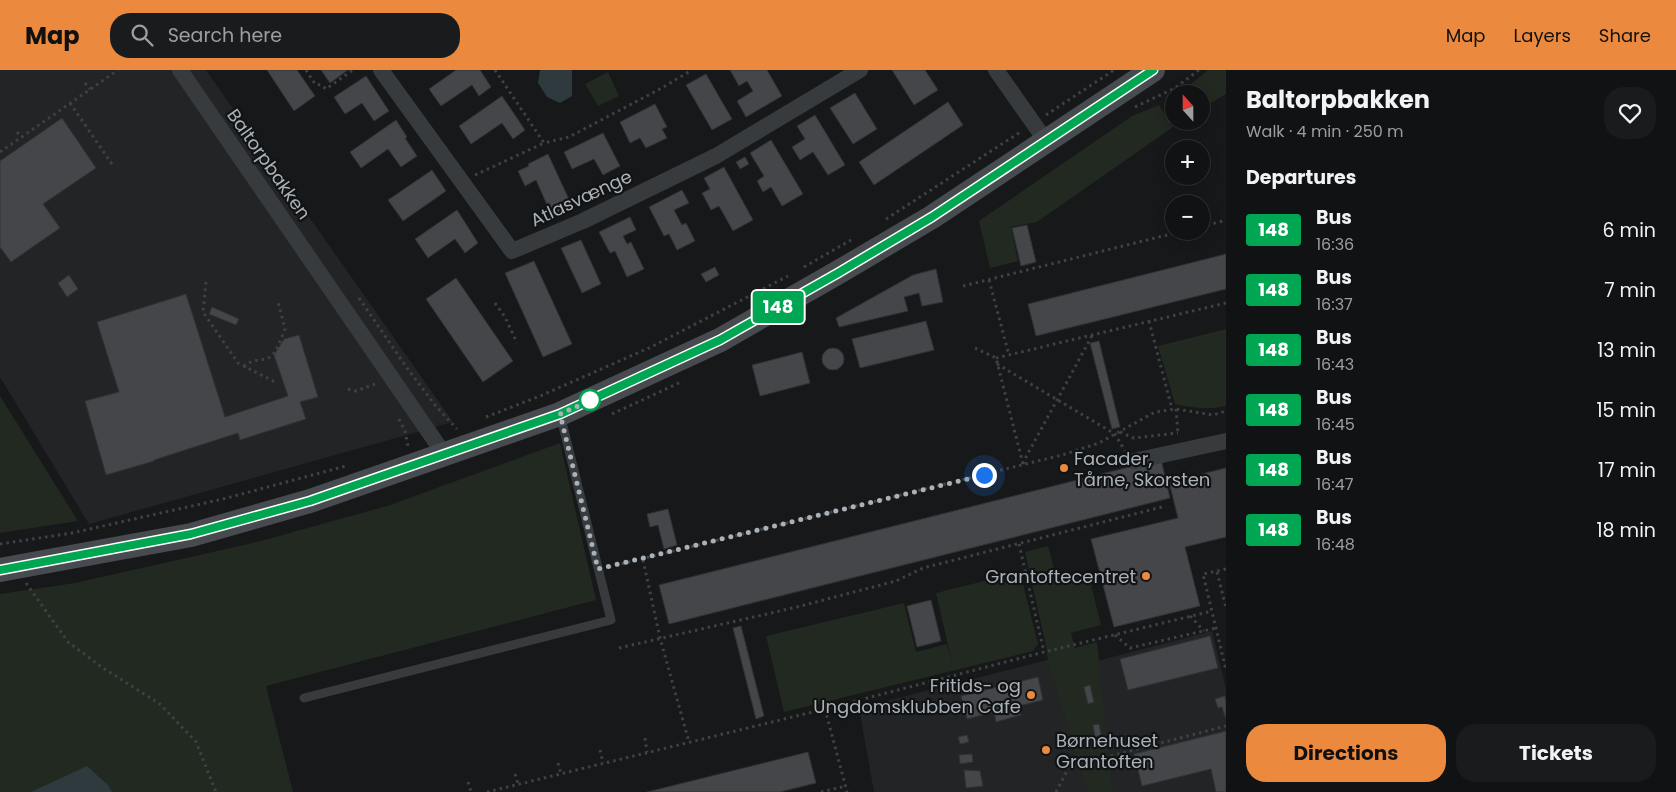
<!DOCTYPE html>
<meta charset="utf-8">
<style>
body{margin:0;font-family:Poppins,sans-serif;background:#1a1b1c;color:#f1f3f6;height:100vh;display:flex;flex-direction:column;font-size:19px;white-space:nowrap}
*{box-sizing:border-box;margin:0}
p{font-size:16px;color:#9c9ea0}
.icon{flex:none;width:28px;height:28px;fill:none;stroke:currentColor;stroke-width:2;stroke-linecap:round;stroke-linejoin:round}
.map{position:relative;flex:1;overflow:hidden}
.sheet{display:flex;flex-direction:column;background:#111213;width:450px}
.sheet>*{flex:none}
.badge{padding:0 10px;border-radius:4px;font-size:18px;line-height:32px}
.needle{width:32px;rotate:339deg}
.fabs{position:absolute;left:1165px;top:15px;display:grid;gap:10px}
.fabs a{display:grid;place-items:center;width:45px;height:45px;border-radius:50%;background:#111213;box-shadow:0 2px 12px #0003,0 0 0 1px #303233;font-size:25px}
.you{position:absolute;width:25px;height:25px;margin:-12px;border:4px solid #fff;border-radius:50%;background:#1a73e8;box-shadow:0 0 0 8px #1a73e833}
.map>.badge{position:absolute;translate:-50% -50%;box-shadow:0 0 0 2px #fff}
h2{padding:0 20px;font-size:19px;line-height:45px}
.round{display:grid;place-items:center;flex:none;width:52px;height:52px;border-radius:20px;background:#1a1b1c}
.headline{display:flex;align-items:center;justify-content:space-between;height:85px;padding:0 20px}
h1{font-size:24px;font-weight:700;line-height:38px}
.cta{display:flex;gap:10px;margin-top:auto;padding:10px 20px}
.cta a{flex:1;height:58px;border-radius:20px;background:#eb893e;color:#111;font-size:20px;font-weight:700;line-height:58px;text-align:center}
.cta a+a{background:#1a1b1c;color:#f1f3f6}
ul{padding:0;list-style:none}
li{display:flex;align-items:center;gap:15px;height:60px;padding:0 20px}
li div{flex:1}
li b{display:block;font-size:19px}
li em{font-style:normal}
li .badge{min-width:55px;font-weight:700;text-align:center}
header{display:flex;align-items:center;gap:30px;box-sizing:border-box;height:70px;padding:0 25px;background:#eb893e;color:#111}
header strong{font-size:24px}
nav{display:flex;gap:28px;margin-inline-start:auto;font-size:18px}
.search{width:350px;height:45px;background:#1a1b1c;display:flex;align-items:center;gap:12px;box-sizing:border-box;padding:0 18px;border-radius:20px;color:#9c9ea0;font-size:19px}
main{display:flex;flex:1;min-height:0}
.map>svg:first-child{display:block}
</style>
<header>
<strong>Map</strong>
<div class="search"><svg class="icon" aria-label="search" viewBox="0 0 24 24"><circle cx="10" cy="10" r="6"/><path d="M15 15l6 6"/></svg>Search here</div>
<nav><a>Map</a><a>Layers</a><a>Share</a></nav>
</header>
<main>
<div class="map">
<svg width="1226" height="722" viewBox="0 0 1226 722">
<rect width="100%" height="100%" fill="#171819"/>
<path fill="#232426" d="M0,0H206L453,352L89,454L0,307Z
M1212,561L1226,619V722H874L859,638L1075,583L1078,596Z"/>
<path fill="#222921" d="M1208,0H1226V24L1201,39V24L1180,23Z
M608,2L619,26L598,36L585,14Z
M1159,35L1173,57L1037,152L1011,157L1018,191L990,198L979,151L1132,46Z
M1226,259V336C1208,340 1193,338 1175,334L1158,276Z
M0,326L78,451L0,463Z
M560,373L596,530L266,616L293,722H0V524L75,513L261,471L390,435Z
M1048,476L1057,510L1088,503L1101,555L1071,563L1075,578L1097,572L1112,722H1088L1048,591L1046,576L1025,482Z
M1020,502L1038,574L1033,581L784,642L766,566L904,533L916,582L947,574L953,597L936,523Z"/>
<path fill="#2e3a3d" d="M540,0H572V26L560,33L547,27L538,13Z
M87,696L109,716L112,722H31Z"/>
<path fill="#444649" stroke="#313235" d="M267,0H297L315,26L294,41Z
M321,0H348L330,13Z
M456,0H480L491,17L479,26L472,15L441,36L429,19Z
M730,0H767L782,26L746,47L737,31L753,21L747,11L739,16Z
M892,0H925L938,20L914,35Z
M706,4L732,49L712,60L686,15Z
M366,6L389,41L374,51L362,33L345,44L334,27Z
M855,23L877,59L853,74L830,38Z
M502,26L525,60L513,69L502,53L471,74L459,56Z
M948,32L963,55L874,115L859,92Z
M655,34L667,57L662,59L667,68L646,78L640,68L630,73L620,52Z
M815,45L845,95L828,105L813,82L800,90L792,77L805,69L797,56Z
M62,48L96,98L43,134L60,158L11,192L0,177V91Z
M396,50L407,67L405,68L417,86L401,97L388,79L361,98L350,82Z
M603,63L620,96L603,105L594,89L572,99L564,82Z
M771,70L803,124L782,136L771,117L763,122L757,111L764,106L750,83Z
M548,84L572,136L552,146L536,110L525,116L518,101L529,96L528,94Z
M745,87L749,94L740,99L736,92Z
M724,97L753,150L733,161L719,136L711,140L702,123L710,119L704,108Z
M432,100L446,121L403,151L388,130Z
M682,120L689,133L674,140L682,155L686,153L695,171L677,180L669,164L664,166L649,137Z
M457,140L478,173L465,183L455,169L428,188L415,169Z
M630,147L636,160L623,166L627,174L631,172L644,199L627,207L615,181L610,183L599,162Z
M1027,155L1036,192L1021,196L1012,158Z
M581,170L601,214L582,223L561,178Z
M1226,184V219L1036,266L1028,234Z
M534,191L572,274L543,287L505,203Z
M715,197L719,205L706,212L701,204Z
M936,199L943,232L922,236L919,223L904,227L908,241L839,257L836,248L913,205Z
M69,205L78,219L67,227L58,213Z
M456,208L513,291L483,312L426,229Z
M186,224L225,347L288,326L274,285L284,269L299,265L318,327L300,332L306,349L240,370L238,363L154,390V391L106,405L85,331L119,322L97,252Z
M212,237L239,249L236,255L209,244Z
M926,251L934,280L860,298L852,269Z
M1099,271L1120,357L1112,359L1090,273Z
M822 289a11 11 0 1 1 22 0a11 11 0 1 1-22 0Z
M802,282L810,313L760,326L752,295Z
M1161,389L1170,428L669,554L659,515Z
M1226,398V467L1185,477L1200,536L1114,557L1091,469L1178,448L1169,412Z
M668,439L677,475L664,479L658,455L650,457L647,444Z
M931,530L941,571L917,577L907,536Z
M741,556L764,646L756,649L733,558Z
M1210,566L1218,598L1128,620L1120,589Z
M1038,607L1043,630L1019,636L1021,645L996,652L994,642L967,649L961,626Z
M1090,615L1094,632L1088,634L1084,617Z
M1225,626L1226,632V647H1225L1222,637L1218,638L1215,629Z
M1099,654L1101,665L1095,667L1093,655Z
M1226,661V722H1216L1211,699L1142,716L1134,684Z
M967,665L969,672L960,674L958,667Z
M808,682L816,713L780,722H647Z
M972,684L973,692L960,694L959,685Z
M964,700L980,701L983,716L966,718Z"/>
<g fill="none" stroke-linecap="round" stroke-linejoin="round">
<path stroke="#3e4245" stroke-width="3" stroke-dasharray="2.5 4" stroke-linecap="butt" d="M306,0L315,14L321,15L326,19L353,0
M495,0L544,73L569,67L660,19L692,0
M85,13L90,19
M70,33L114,97
M1135,37L1175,18L1199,0
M1046,45L1114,0
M17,62L21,67
M0,82L118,0
M475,105L544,73
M886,149L1022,61
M1201,157L1226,150
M804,197L851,170
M989,210L1009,285
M206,212L203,242L238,293L277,313
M963,216L1183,161
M359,228L407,298L435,335L457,359
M495,233L505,247L517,273
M1149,251L1172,339
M975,278L996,288L1023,394
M996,288L1226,233
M997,294L1115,364L1125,381
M244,297C252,288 261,292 270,287C277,283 282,266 285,259L278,232
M348,319L356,321L375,314
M1176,339L1178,363
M612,344L683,311
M486,347L540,326L651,277L788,206
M399,349L405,361L408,376
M1120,362L1134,368L1178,363
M1023,394L1026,387L1093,264
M0,474L72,463L223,429L346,396
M1019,474L1044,582
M643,490L660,568L689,672
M609,497L1062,385L1099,373L1155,342L1176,339L1213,345L1226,341
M1226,499L1203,504L1226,600
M1217,502L1226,538
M26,513L68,572L103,598L160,634L196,672L216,722
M1190,546L1204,561
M1115,565L1130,578L1216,558
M619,578L797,537L896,511L923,498L1166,436
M825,639L847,722
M645,668L647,682
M600,680L603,693
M558,693L561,704
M515,704L518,714
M468,712L471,722
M487,722L825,639L1044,582L1212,541
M821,722L846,716
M1056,722L1069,697L1226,656"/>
<path stroke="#383b3e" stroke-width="9" d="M304,628L611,550L560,344"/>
<path stroke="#383b3e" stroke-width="16" d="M180,0L444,384
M381,0L512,181L583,151L716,86L860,0
M996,0L1046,71
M1134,391L1226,371"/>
<path stroke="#474a4e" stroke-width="24" d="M0,500L191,465L310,431L560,344L720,270L837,203L932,147L1153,0"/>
</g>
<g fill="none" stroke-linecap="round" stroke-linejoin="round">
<defs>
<path id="line" d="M0,500L191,464L310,431L560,344L720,270L838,203L932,147L1153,0"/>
</defs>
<use href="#line" stroke="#fff" stroke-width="11"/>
<use href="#line" stroke="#00a651" stroke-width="8"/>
<path stroke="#aab2b9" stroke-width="5" stroke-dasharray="0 9" d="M590,330L596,328L560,344L598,499L984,405"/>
</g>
<circle fill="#fff" stroke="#00a651" stroke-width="2.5" cx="590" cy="330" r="10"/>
<g fill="#eb893e" stroke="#121314" stroke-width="2">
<circle cx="1064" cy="398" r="5"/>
<circle cx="1146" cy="506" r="5"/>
<circle cx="1031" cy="625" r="5"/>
<circle cx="1046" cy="680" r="5"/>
</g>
<g text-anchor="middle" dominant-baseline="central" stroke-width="4.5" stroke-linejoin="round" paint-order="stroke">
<g font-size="18" fill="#aab2b9" stroke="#121314">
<text transform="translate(269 94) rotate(55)">Baltorpbakken</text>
<text transform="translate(581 128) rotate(-25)">Atlasvænge</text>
</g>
<g font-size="18" fill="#aab2b9" stroke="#121314" text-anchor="start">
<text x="1074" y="388">Facader,<tspan x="1074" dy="21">Tårne, Skorsten</tspan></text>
<text x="1136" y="506" text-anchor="end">Grantoftecentret</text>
<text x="1021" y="615" text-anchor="end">Fritids- og<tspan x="1021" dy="21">Ungdomsklubben Cafe</tspan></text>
<text x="1056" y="670">Børnehuset<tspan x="1056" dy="21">Grantoften</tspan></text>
</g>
</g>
</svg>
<div class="fabs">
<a><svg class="needle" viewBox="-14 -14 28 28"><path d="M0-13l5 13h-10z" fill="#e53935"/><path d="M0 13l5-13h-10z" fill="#9c9ea0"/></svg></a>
<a>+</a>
<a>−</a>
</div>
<div class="you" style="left:984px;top:405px"></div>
<b class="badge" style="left:778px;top:237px;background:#00a651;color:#fff">148</b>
</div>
<section class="sheet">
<div class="headline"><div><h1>Baltorpbakken</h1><p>Walk · 4 min · 250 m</p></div><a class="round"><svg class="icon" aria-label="heart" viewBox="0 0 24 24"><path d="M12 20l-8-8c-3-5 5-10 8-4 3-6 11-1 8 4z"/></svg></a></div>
<h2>Departures</h2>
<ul>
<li><span class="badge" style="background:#00a651;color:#fff">148</span><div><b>Bus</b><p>16:36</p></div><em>6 min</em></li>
<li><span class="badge" style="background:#00a651;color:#fff">148</span><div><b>Bus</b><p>16:37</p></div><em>7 min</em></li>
<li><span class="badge" style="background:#00a651;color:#fff">148</span><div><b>Bus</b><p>16:43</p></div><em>13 min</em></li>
<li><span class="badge" style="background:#00a651;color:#fff">148</span><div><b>Bus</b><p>16:45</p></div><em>15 min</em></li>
<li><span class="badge" style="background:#00a651;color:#fff">148</span><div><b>Bus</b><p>16:47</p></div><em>17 min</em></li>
<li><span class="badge" style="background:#00a651;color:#fff">148</span><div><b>Bus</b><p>16:48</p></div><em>18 min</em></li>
</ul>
<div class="cta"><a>Directions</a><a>Tickets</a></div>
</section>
</main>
